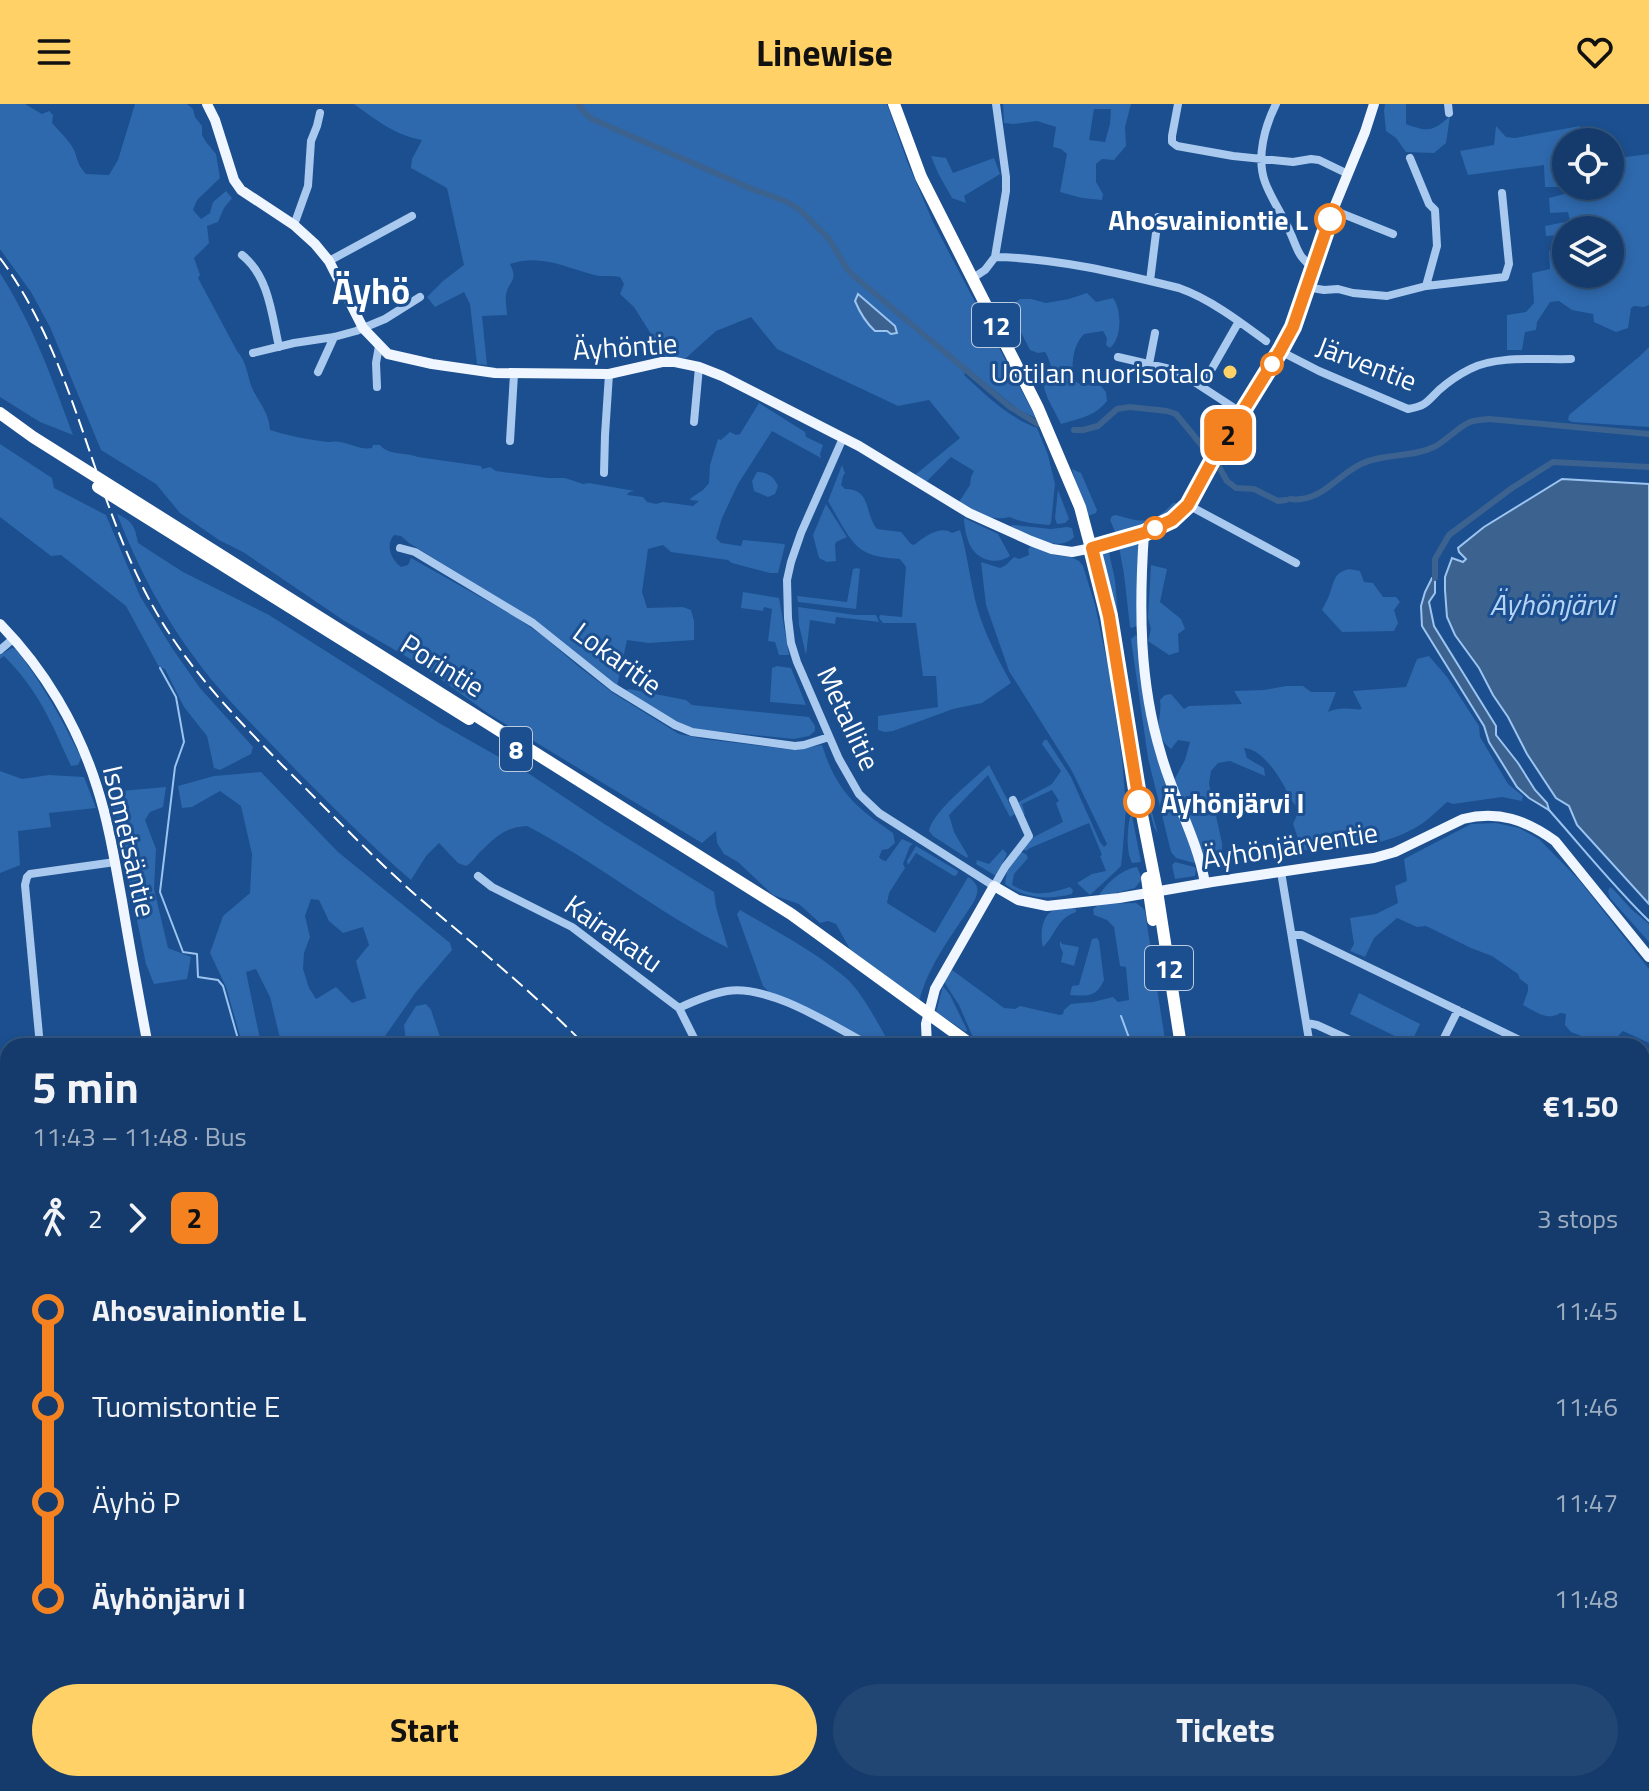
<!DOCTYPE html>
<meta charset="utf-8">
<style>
body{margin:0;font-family:"Titillium Web",sans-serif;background:#214673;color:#f1f3f6;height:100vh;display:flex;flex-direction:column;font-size:30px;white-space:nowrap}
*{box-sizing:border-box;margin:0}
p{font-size:26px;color:#9dadc1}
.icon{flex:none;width:44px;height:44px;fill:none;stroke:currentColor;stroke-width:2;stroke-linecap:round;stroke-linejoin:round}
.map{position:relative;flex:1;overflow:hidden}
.details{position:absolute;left:0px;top:934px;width:1650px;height:754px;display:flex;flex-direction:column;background:#143b6b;border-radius:24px 24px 0 0;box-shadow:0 4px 12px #0003,0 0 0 2px #33557e}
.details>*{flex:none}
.badge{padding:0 16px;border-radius:12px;font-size:28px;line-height:52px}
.controls{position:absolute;left:1552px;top:24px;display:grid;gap:16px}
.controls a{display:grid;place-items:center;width:72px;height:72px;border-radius:50%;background:#143b6b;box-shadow:0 4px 12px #0003,0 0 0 2px #33557e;font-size:40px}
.map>.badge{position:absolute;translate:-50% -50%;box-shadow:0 0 0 4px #fff}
.legs{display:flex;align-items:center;gap:12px;height:88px;padding:0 32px;font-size:26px}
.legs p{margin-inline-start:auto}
.overview{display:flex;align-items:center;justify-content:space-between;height:136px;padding:0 32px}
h1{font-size:44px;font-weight:700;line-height:60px}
.cta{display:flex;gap:16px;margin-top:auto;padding:16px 32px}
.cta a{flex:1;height:92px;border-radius:48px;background:#ffd166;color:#111;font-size:32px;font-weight:700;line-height:92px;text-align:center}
.cta a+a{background:#214673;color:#f1f3f6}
ul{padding:0 32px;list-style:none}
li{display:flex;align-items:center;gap:28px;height:96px;font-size:30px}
li i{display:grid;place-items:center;width:12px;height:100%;margin:0 10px;background:currentColor}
li i::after{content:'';width:20px;height:20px;margin:-10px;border:6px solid;border-radius:50%;background:#143b6b}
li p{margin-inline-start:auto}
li:first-child i{background:linear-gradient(#0000 50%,currentColor 0)}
li:last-child i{background:linear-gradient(currentColor 50%,#0000 0)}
header{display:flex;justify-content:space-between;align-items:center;height:104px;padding:0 32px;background:#ffd166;color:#111;font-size:36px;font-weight:700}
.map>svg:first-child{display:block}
</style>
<header><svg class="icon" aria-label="menu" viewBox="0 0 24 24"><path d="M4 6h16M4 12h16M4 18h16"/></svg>Linewise<svg class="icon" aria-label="heart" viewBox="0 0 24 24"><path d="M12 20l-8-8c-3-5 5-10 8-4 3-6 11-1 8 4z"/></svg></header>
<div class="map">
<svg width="1649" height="1687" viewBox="0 0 1649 1687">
<rect width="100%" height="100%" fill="#1b4f8f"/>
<path fill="#2e69ad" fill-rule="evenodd" d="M0,0H25L42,10L49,7L53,11L52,19C59,27 69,36 74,46C79,58 76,58 86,70L109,71L118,56L135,0H187L193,5L195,13L202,22V31L206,38L216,50L220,74L197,96L193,106L201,115L210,109L213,98L226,87L232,94L224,104L218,118L207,122L209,139L194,154L200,171L198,174L237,247C247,258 247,271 252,284C259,299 269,308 270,326C285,331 311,336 327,338C335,338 333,337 340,338C352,340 360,346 372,344L373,341H380C389,352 406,348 418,353L481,362L482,365L490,363L496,367L548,374H565L583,380L589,379L635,387L629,388L627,391L643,393L647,398L656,400L663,398L693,402L699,397L690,396L691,394L703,386L709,379L710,361L718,335L721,336L730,328L736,331L740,330L759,299L805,328L806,333L823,341L820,350L821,354L772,327L738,380L722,414L716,434L721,439L741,442L743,436L784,440L785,441L778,469H770L732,459L728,456L671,448L663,441L648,445L642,488L647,504L683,503L691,506L694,517V536L649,539L627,536L617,582L523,509L409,439L401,432L394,431C385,442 391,455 401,463L408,461L411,454L514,512L543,532L578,562L613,589L679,630L704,635L794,646L822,641C836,686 855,703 893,729L895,739L888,745L882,746L879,753L882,756L886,757L902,735L913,740L910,742L903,760L905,764L889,789L887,799L935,829L968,773C979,780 980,787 973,799C953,830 928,861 919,898L851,847L836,820L828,817L820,819L799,800L773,791L738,758L724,750L717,739L716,727L702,739L489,610L421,561L343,516L243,448L219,436L180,409L156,380L101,346L50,223L31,188L0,145Z
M354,0H887L907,57L933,118L1036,314L1019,306L967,264L964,271C987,292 1008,313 1037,324L1048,351L1055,380L1051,419L1049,421C1037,420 1022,419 1010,413C989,418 978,408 959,398L970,381L971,373L974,367L951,353L925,379L915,371L960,334L929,296L898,302L777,245L751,213L716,227L686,254H666L634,203L620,190L624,180L620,173C611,171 602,173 594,171C563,163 542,150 510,160C519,178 508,177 506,191C505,196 507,205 507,211L482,212L487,261L477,260L470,200L464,188L435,203L427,193L443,177L464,161L447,84L411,64L412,55L422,36C395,31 376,16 354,0Z
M1003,0H1131L1125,23L1126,42L1114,56L1102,55L1096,60V78L1103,90L1102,96L1082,94L1060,88L1067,50L1061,45L1053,43L1056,23L1037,17L1013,20L1004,19ZM1094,5H1111L1110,20L1105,38L1089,36Z
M1385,0H1406V20C1427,28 1433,28 1450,12L1446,39L1434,49L1406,48L1396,34L1386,27L1384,7Z
M1496,22L1506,33L1515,34L1580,22L1582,38H1566V82H1610V55L1649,50V201L1644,203L1634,202L1631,204L1628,224L1616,228L1594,218L1593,210L1572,206L1559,197L1550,198L1537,218L1536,226L1525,228L1522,246H1507V211L1526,208L1534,199L1532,169L1550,165L1549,147L1561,144L1559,131L1546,132L1545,122L1570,117L1568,108L1550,109L1549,94L1568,89L1566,83H1545L1544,61L1468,71L1460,47L1494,41ZM1610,126V170H1566V126Z
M931,52L946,54L953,69L994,54L1000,70L964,92L966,99L952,94L938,69Z
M0,169C34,223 51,272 73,331L40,318L0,293Z
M1087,189L1096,198L1113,194C1122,206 1122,234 1110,244L1106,241L1107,234L1103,227L1084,230C1072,243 1072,258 1073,276L1080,280L1101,282L1106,288L1107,297C1094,313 1080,314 1061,320L1048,295L1044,284L1045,277L1053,272C1053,266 1048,252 1045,248L1038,249L1030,246L1012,211V201L1020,195H1031L1046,199L1069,195Z
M1649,243V323L1572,318L1568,316L1569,311L1640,252Z
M0,340L52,374L54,384L106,411L140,492L172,544L200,584L253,643L251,650L220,666L214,664L207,632L184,603L165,565L159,563L126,502L61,451L51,452L0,413Z
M842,361L845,369L843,372L841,381L845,385C872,385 864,409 877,425L901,428L911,440L914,441C925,433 939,421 952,429L960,426C966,445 968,462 972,481C978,517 994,548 1011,579L982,599L953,605L893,627L885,628L878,626V612L938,603L936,572H923L916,519H883L879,514L880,511L902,513L906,463L900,455C888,454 872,453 862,446C849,438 836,410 828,397Z
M1072,365L1081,369L1097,406L1096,409L1085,413Z
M757,368C767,368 774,372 778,382L775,390L768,393L754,387L752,377Z
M1058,386L1069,415L1065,419L1057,420L1055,414Z
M1173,399H1176L1179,403C1162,419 1139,428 1116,430L1110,416L1112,412L1116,411C1144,419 1152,421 1173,399Z
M826,400L847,433L836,438L835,441L836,457L827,458L819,454L813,431Z
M117,410C133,417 135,423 138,439L183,468L269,511L439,619L531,671L606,721L714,788L716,803L728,844C658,809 597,758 527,722C505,723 496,733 480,748C474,754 473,758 466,762L458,759L439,739L426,752L411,776C370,741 333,703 295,665C263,631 228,598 200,561C164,514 138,464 117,410Z
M964,414L998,430L1010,452C999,460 982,458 973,446C967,439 964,422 964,414Z
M1013,421L1051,425L1067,423L1072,424L1074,433C1058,450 1028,431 1010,422Z
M1129,439H1135L1140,443L1138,521L1132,524L1130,523L1124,470L1119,443Z
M1032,442L1055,451L1071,453L1079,457L1083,462L1095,501L1109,567L1122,654L1126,705L1122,754L1121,762L1116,767L1090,791L1077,779L1092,770L1106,767L1100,752L1102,751L1089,719L1030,744L1026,747L1023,745L1032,734L1063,718L1056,699L1059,697L1052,686L1022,700L1025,710L1023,711L1017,699L1052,680L1061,667L1042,640L1044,636H1047L1071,673L1100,738L1104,743L1107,740L1072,667L1009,567L986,501L981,458L1000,464L1006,461L1014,453L1019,455L1029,451L1028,445Z
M1108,444L1115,476L1120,535L1140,665L1158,730L1154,723L1146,692L1136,669L1101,458L1103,449Z
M1151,461L1167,465L1160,498L1181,515L1185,525L1178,530L1179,548L1169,551L1148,537L1151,525L1148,514Z
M857,464L860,465L856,505L798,498L797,492L847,498L853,465Z
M1349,465L1360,467L1364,478L1373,479L1383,493H1396L1400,498L1394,506L1398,519L1394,527L1342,528L1322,506C1325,500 1329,493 1331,486C1335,474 1335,469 1349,465Z
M743,488L779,494L789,551H779L775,538L768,537L772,505L764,503L763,507L741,504Z
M798,503L855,511H876L879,518L836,513L835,520L810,516L806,551L799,521Z
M1136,531L1138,533L1146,599L1197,757L1194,759L1176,754L1171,748L1148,654L1131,535Z
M12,544L16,545C42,579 62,615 81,654L78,661L71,662C51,618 39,587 4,552L0,555V551Z
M1429,552L1447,573L1479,622L1480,633L1508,680L1523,692L1522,697L1502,693L1453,700L1447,698C1439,705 1431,713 1423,719C1390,742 1341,746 1302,746L1293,720L1297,711V703C1288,694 1289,690 1283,680C1275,666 1260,645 1244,644L1247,654L1264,664L1265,672L1230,657L1218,659L1211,667L1209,680L1222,739V760L1203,752L1173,678L1185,656L1190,638L1178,636L1171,645C1149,626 1163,618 1160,596L1165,591L1171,590L1184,605L1189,602L1242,600L1234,587L1264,586L1286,582H1303L1311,588H1336L1328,608C1341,602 1349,606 1362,605L1353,587L1406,583L1417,555Z
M777,562L791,564L806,601L770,598L772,564Z
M629,585L686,596L692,601L809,613L815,622V627L809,632L794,635L695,625L683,621L625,588L626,586Z
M989,661L1015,710L1010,713L988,671L949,711L954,728L968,752L967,754L933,732L929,727C932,708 973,676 989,661Z
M0,667L22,675L49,671L84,673L96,704L49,709L51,723L18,727L20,761L0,769Z
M261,668L338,748L450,839L452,846L416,888L378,942H336L319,933L313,942H282L270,893L256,865L246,868L260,935L264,942H243L226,883L210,849L223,812L250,789L252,750L241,702L220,687L192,703L182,704L178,682L214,672ZM311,795L319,796L329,817L343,829L363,823L369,841L356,857L366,894L352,899L336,883L316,895L309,884L303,865L304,849L310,833L305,812Z
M166,683L163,703L150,708L145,716L156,745L154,785L168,844L191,853L187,875L154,880L146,860L112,695L121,687Z
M1132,712L1141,758L1132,759C1126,747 1127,727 1130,713Z
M1496,719L1519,724L1539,735L1579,776L1649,865V939L1623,927L1619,931L1613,942H1593L1592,936L1571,928L1565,921L1566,910C1554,908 1565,909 1553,912C1543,914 1532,906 1523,901L1528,887V881L1520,875L1518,870L1492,852L1471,844L1426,822L1417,823L1397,814L1374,834L1365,853L1350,847L1354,840L1350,814L1376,810L1398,799L1395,782L1407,777L1404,755L1471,720Z
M916,742L958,767L957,771L954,772L916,749L908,761L907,757Z
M1003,745L1007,750L996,772L976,760L977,756L989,760Z
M1021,748L1026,750L1028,754L1014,770L1012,781C1033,793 1048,790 1070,783L1073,786L1072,790C1048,796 1025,795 1005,780L1007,767Z
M1175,758L1194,763L1196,765L1195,772L1175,775L1172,761Z
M1137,763L1142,775L1135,784L1104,792L1099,791C1107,779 1122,765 1137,763Z
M1610,783L1613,785L1631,805L1649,820V838L1610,794L1608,787Z
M1136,799L1143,804L1145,808L1166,942H984L972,931L959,901L944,878L952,866L1004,904L1015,905L1020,902L1060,911L1063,910L1064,906L1071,900L1093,898L1113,893L1118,898L1129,896L1126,863L1120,862L1114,823L1107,816L1094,811L1093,805L1099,800Z
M1072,804L1076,805V808C1056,815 1056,831 1043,843C1040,834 1041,813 1052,807C1057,804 1067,805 1072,804Z
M740,806C774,826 816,848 846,874C863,889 879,922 891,942H878L794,898L769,888L763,882L737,810Z
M1097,834L1099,837L1104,876C1096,894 1087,892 1070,891L1072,882L1079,881L1092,835Z
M1060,837L1062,840L1079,843L1074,862L1061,858L1063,849L1060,842Z
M943,882L950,891L967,926L966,928L936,908Z
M1359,889L1420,920L1414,933L1431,942H1411L1409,939L1350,910Z
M426,900L431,906L443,942H412L406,937L404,921L416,902Z
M0,1005L8,1011V1059L0,1049Z
M0,1058L8,1068V1121L0,1108Z
M0,1123L8,1134V1212L6,1209H0Z
M1642,1197L1649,1198V1307L1642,1304Z
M0,1386L1,1403L8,1408V1576L0,1541L1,1528Z
M1649,1494V1687H1606L1598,1680H1642V1499Z
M0,1587L8,1615V1680H31L34,1687H0Z
M305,1680H482L483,1687H309Z
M524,1680H697L699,1687H527Z
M734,1680H1029L1032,1687H730Z
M1339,1680H1440L1441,1687H1340Z"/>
<path fill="#3c6290" stroke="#9cc4f0" stroke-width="2" d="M858,190L895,222L897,229L891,230L887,227H875C865,218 860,209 855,197Z
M1562,375L1649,380V800L1577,721L1569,702L1556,694L1527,650L1508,613L1493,591L1479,564L1455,531L1447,513L1445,486V473L1452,454L1463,458L1466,455L1459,448L1458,444L1484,423Z
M1432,474H1435V489L1429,498L1434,522L1496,622V631L1518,659L1535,686L1547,699L1549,706L1529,694L1517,683L1489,638L1484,622L1422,522L1421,502L1425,488Z"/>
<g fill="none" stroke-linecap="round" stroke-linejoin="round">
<path stroke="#9cc4f0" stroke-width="2" d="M160,564L176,593L184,638L175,663L160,788L183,848L197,850L198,873L218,876L223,882L240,942
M1549,706C1582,743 1613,782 1649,817
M1121,912L1132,942
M0,1556L8,1587
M38,1680L40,1687
M333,1680L338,1687"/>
<path stroke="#3c6290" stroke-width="6" d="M578,0L584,8L592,15L752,85L785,97L799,105L829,135L847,165L854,172L1010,303L1038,320
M1074,326H1083L1098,322L1117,305L1130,303L1167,307L1176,310L1208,349
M1219,363L1227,377L1236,384L1254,385L1278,397L1286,396
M1290,395C1321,399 1336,372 1361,360C1384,349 1411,354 1434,343C1446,337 1458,323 1470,318C1475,316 1483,316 1489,315L1649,330
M1435,474V455L1449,431L1512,384L1553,358L1649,363"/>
<path stroke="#a9c9ee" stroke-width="8" d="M1178,0L1172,32V38L1177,42L1233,52L1293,58L1311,55L1319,56L1348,70
M1276,0C1265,22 1256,53 1265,78C1271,95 1283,111 1290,128C1297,143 1298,154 1313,163
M1448,0L1449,9
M1410,54L1429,100L1435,106L1437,142L1426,182
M1333,106L1393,130
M294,121L308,82L311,37L317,22L320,9
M242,151C269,172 272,212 279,243
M995,153C1057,154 1118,169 1179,184C1210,195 1239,217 1266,237
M329,157L412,112
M973,174L985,166L995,153L1006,87V73L996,0
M1150,177L1158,113
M1306,183L1324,186L1338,185L1353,189L1387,192L1426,182L1505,173L1509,160L1502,89
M1280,247L1319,267L1408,305C1426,302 1427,298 1439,286C1447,279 1460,270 1470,265C1496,251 1541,256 1571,255
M253,249L294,239L334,233L356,227L385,215L420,193
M1118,253L1170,265L1182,270L1242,309
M1149,260L1155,229
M318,268L334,233
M1202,282L1238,219
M377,283L376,259L379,242
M694,318L699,263
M843,334L801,429L791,458L787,476L788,514L791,539L797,558L839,655L859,690L879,709L994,782L1005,763L1029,732L1013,696
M510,337L514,270
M604,369L605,331L609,270
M1188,401L1296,459
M400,444L415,448L533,519L613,583L675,621L692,628L795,642L804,641L829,633
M0,546L14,534
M1281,768L1310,942
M478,772L492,783L572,823L679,904C694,897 710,890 727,887C770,880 833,922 871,942
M1292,831H1302L1532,942
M679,904L698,942
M1307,919L1317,921L1363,942
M40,942L25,781L27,773L30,770L115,758
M1440,942L1458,906
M1642,1021L1649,1006
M1644,1374L1649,1398
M1642,1427L1649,1413
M116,1680C140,1687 163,1684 188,1682C195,1681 200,1683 207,1680
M220,1680V1687
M1581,1680L1583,1687"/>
<path stroke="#f0f6ff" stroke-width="10" d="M207,0L215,16L234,76L241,86L294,121L315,140L329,157L363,224L388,250L432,260L495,269L609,270L662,258H675L699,263L722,272L859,342L969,409L1031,437L1052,445L1072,448L1092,444L1144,429L1172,416L1188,401L1213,355L1280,247L1293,223L1333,106L1365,28L1374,0
M1144,429C1139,503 1139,578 1161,650C1173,694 1197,734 1205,779
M0,520C44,565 78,622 97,683C109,720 115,759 122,797C130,845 139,894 148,942
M927,942L926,920L935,885L994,782L1018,796L1047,802L1119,794L1212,778L1374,754L1395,748L1463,715C1498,706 1526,716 1555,737L1649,853
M0,1279H8
M293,1680L297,1687
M1130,1680L1134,1687"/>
<path stroke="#fff" stroke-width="12" d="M894,0L921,73L1038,304L1080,403L1109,512L1131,655L1157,787L1181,942
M0,309L33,333L791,810L973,942
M98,383L469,615
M1147,774L1153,816
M1642,1310L1649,1313
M1285,1680L1286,1687
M1296,1680L1297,1687"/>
<path stroke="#fff" stroke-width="2" stroke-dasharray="14 6" stroke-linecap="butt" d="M0,154C83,266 93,413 169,529C201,578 242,620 283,662C328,706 371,752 418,793C475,842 533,888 586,942
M1042,1680L1045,1687"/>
</g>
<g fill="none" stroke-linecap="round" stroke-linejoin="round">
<defs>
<path id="line-1" d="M1139,698L1109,512L1092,444L1144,429L1172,416L1188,401L1213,355L1280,247L1293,223L1330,115"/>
</defs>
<use href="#line-1" stroke="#fff" stroke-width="18"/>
<use href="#line-1" stroke="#f58220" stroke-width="12"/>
</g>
<g fill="#fff" stroke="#f58220" stroke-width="4">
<circle cx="1330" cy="115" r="14"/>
<circle cx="1272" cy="260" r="10"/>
<circle cx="1155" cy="424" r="10"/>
<circle cx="1139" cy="698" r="14"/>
</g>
<circle fill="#ffd166" stroke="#1b4f8f" stroke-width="3" cx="1230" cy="268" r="8"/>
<g text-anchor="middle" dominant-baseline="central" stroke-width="6" stroke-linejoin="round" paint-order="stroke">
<g fill="#1b4f8f" stroke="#bbcadd" stroke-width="2">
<rect x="972" y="199" width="48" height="44" rx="6"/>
<rect x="500" y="623" width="32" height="44" rx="6"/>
<rect x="1145" y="842" width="48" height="44" rx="6"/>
</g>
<g font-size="26" font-weight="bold" fill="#fff">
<text x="996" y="221">12</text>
<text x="516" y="645">8</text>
<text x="1169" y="864">12</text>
</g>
<g font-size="28" font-weight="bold" fill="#fff" stroke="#1b4f8f" text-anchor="end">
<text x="1308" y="115">Ahosvainiontie L</text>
<text x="1161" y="698" text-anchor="start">Äyhönjärvi I</text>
</g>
<g font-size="28" fill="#fff" stroke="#1b4f8f">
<text transform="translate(625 242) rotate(-4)">Äyhöntie</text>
<text transform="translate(1367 259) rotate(21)">Järventie</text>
<text transform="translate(618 554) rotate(36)">Lokaritie</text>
<text transform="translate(443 561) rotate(32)">Porintie</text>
<text transform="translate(849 614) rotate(65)">Metallitie</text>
<text transform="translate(130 737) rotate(77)">Isometsäntie</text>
<text transform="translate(1290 741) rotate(-9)">Äyhönjärventie</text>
<text transform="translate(614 829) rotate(35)">Kairakatu</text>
</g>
<g font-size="28" fill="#fff" stroke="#1b4f8f" text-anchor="end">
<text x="1214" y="268">Uotilan nuorisotalo</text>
</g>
<g font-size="30" font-style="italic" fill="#b5d3f5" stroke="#1b4f8f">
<text x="1552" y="500">Äyhönjärvi</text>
</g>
<g font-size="36" font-weight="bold" fill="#fff" stroke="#1b4f8f">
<text x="371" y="186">Äyhö</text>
</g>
</g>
</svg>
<div class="controls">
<a><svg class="icon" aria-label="locate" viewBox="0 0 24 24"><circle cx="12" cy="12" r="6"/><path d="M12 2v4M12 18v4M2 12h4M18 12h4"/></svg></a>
<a><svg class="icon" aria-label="layers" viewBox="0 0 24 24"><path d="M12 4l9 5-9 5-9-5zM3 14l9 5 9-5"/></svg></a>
</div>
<b class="badge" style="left:1228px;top:331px;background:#f58220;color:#111">2</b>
<section class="details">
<div class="overview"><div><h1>5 min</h1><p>11:43 – 11:48 · Bus</p></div><b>€1.50</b></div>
<div class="legs"><svg class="icon" aria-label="walk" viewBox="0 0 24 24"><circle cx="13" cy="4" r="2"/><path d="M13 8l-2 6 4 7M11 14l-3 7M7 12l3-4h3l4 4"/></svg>2<svg class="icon" aria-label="forward" viewBox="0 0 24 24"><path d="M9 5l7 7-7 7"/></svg><b class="badge" style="background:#f58220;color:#111">2</b><p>3 stops</p></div>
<ul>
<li><i style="color:#f58220"></i><b>Ahosvainiontie L</b><p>11:45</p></li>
<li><i style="color:#f58220"></i><span>Tuomistontie E</span><p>11:46</p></li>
<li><i style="color:#f58220"></i><span>Äyhö P</span><p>11:47</p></li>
<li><i style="color:#f58220"></i><b>Äyhönjärvi I</b><p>11:48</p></li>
</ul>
<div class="cta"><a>Start</a><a>Tickets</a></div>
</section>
</div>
